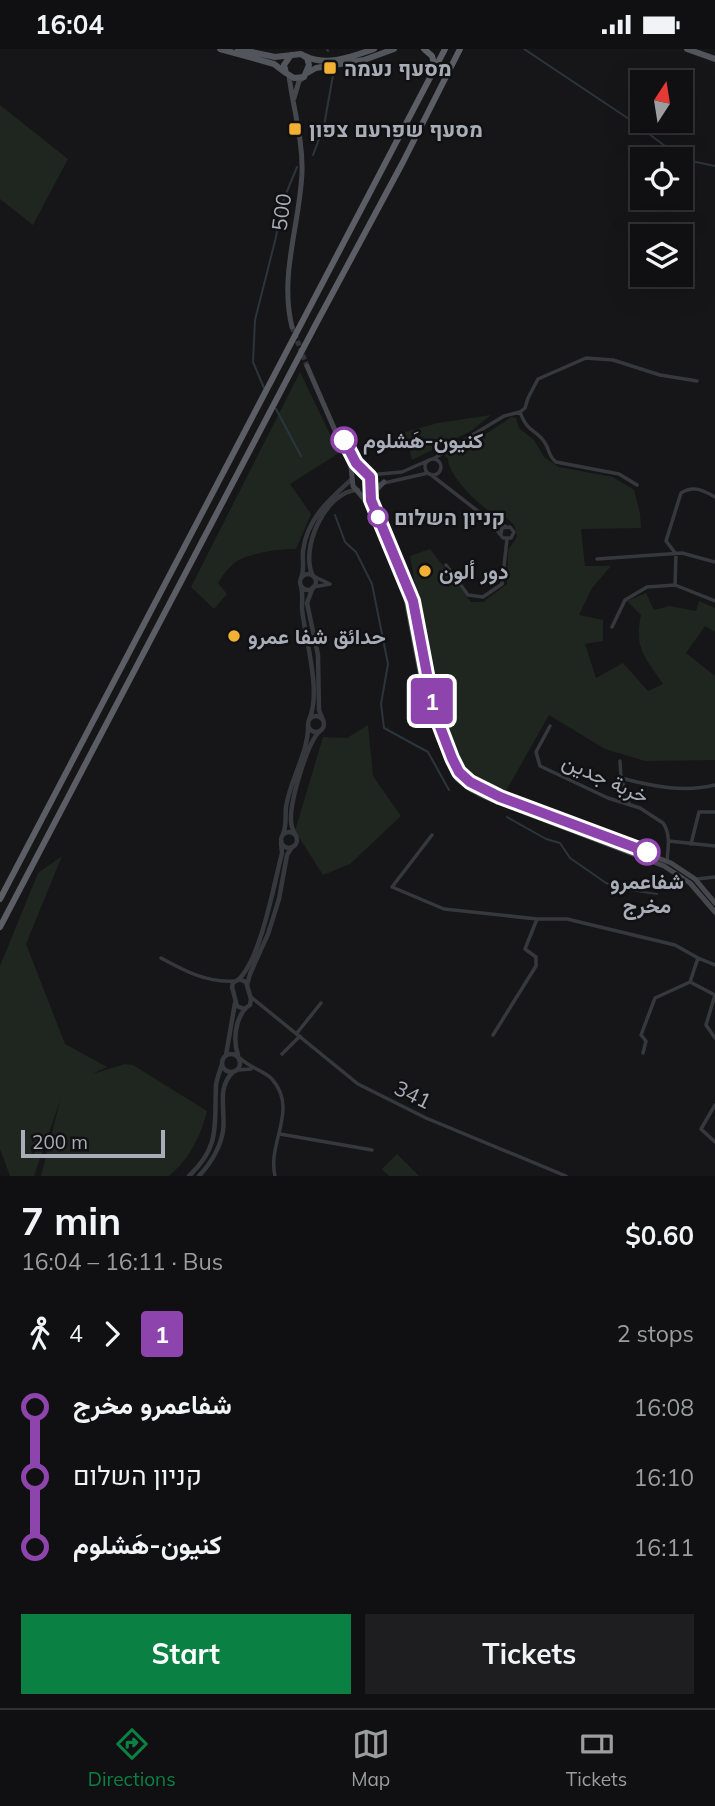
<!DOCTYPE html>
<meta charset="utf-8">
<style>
body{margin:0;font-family:Mulish,Vazirmatn,Heebo,sans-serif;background:#1e1e20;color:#f1f3f6;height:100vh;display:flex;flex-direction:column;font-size:26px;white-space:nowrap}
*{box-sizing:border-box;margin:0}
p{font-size:23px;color:#9c9d9f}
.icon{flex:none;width:38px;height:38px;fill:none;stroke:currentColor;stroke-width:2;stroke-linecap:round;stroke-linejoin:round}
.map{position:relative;height:1127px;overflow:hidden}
.side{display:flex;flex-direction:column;background:#101012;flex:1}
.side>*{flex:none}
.badge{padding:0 14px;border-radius:5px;font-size:24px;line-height:46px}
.needle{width:46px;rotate:12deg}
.fabs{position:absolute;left:630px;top:21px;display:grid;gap:14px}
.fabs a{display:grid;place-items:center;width:63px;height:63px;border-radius:0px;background:#101012;box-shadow:0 7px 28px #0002,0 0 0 2px #303032;font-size:35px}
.scale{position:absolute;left:21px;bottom:18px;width:144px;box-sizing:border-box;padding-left:7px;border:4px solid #a8adb8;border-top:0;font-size:19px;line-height:24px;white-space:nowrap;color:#a8adb8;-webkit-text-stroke:5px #111113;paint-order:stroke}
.map>.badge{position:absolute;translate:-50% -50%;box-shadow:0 0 0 4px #fff}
.legs{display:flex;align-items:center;gap:10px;height:77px;padding:0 21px;font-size:23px}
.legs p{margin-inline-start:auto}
.head{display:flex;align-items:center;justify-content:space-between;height:119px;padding:0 21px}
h1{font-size:38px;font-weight:700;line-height:52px}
.action{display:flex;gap:14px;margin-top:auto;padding:14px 21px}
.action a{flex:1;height:80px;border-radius:0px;background:#0b8043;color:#fff;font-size:28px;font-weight:700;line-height:80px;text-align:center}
.action a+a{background:#1e1e20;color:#f1f3f6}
ul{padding:0 21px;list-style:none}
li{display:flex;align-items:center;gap:24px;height:70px;font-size:26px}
li i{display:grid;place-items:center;width:10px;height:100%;margin:0 9px;background:currentColor}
li i::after{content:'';width:18px;height:18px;margin:-9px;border:5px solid;border-radius:50%;background:#101012}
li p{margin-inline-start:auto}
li:first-child i{background:linear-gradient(#0000 50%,currentColor 0)}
li:last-child i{background:linear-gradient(currentColor 50%,#0000 0)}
.status{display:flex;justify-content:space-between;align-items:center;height:49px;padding:0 35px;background:#101012;direction:ltr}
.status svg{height:19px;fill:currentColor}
.tab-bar{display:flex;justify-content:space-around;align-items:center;height:98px;border-top:2px solid #303032;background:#101012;font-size:19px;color:#9c9d9f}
.tab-bar a{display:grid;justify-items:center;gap:4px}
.tab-bar .on{color:#0b8043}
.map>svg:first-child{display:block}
</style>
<div class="status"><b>16:04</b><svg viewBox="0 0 49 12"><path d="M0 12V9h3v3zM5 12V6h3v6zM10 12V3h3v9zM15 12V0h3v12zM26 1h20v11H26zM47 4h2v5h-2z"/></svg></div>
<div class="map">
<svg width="715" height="1127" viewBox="0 0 715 1127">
<rect width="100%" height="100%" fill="#161618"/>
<path fill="#1e261f" d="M0,56L68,110L33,176L0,150Z
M300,323L339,404L290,435L311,465L296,500C279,500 257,503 241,510C231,514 224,525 218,534L227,545L214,560L191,538Z
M491,366L471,382L412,411L405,383L438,374Z
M511,368L516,369L519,379L534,391L544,408L559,418L613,428L634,441L640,464L641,479L581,480L585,517H611L592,539L579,566L603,571V592L585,595L596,629L623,614L648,642L663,635C645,608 634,600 641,566L627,552L646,544L654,561L670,557L696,562L699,552L715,559V583L705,577L686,604L715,627V711L645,712L605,700L549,666L506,742C486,736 471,728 458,711C446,695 443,669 439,650C428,602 418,555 410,507L430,500L471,553H483L507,535L508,501L517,488C516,482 516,477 511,473C507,468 502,469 497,467C481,459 448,427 448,410L442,404L489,383Z
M368,676L373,727L401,767L350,815L323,826L295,782L323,688L347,689Z
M62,807L26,895L65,995L107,1018L92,1025L125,1015L133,1016L207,1062C200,1089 190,1109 169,1127H41L60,1052L34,1127H10L0,1100V917L38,824Z
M397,1105L419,1127H389L382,1120Z"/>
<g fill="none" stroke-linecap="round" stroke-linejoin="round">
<path stroke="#2c353c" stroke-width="2" d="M327,0L328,2
M524,0L632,72L682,110L715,117
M313,106L324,77L333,26
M264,339L253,313L255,271L276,188L281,157L297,118
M276,360L301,407
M335,466L345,493L356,503L372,535L388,615L381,655L384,679L428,703L449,741
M507,768L546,790L560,794L570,809L606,834L623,840L657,845"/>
<path stroke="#333438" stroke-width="5" stroke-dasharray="5 2.5" stroke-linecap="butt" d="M292,278L307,317"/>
<path stroke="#37383d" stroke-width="3.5" d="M520,363C528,385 537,380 545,394C550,401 548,407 556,413L619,425L637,436
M433,410L504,367L520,363L525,359L528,349L538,330L586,309L613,311L660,326L697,332
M425 418a8 8 0 1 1 16 0a8 8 0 1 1-16 0Z
M430,425L488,470L503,489H511L514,483L510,478L502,479L501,485
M369,426L402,423L427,412
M371,437L428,424
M490,471L505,477
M597,510L682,504L715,513
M446,516L468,546L483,548L502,535L507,490
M313,527L330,535L313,538
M675,536L676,505L666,492L681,444C693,436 703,441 715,448
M612,578L625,551L647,538L675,536L715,552
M550,677L536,703L540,717L608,749L640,759L663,774C671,785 668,799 667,812
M620,712L621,729L629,754
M621,729C651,737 684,744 715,736
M432,786L392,838L444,860L537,870H567L675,896L698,909
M669,792L715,797
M691,795L699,763H715
M697,830L715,828
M161,909C185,922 207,934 234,932
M715,916L698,909L690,933L715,946L706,976L715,989
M251,948L358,1035L426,1069L566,1127
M297,984L321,954
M493,986L536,917V908L525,900L537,870
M643,1004L646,992L641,986L655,949L690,933
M282,1005L300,987
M240,1009C250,1019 263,1021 272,1030C299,1061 267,1093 275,1127
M238,1021L251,1020
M715,1056L701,1080L715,1093
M280,1085L372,1101"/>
<path stroke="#37383d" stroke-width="4.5" d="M300 533a8 8 0 1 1 16 0a8 8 0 1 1-16 0Z
M313,527C299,500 326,441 358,441
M301,529C305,520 302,511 303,502C307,469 330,450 352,430
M301,537C303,545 302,552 302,560C305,590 322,643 309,671
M313,538L307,554L318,606L319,661L323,671
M308 675a8 8 0 1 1 16 0a8 8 0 1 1-16 0Z
M281 791a8 8 0 1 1 16 0a8 8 0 1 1-16 0Z
M283,785C287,776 285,767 286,758C290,730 309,703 308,676
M296,787C293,782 291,777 291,771C290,753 307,693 320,682
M239,930L246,933L251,950L250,956L244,960L237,957L232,938L233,934Z
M238,931C261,910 274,835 282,804L281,794
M247,936L250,925L268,885L279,850L287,806L292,798
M222 1014a9 9 0 1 1 18 0a9 9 0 1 1-18 0Z
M226,1006L235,954
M238,1006C233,992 235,970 246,959
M189,1127C221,1097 214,1076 216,1036C217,1029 220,1022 222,1015
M199,1127C211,1114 220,1100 223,1082C226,1062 216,1039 233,1023"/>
<path stroke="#45474d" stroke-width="5" d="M289,27C293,58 303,91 302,123C300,175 279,226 292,278
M294,49L299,32L304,28
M307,317L351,418L353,437L365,451L406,550L425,649L438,689L457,730L470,740L485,748L664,817L690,834L715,863
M341,386L356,414L370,428L371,451L413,552L436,668L459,723L470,733L488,743L671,814L695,830L715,854
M373,453L375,442L384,433"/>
<path stroke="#53555c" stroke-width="6" d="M220,0L274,15L286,24
M238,0L275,8L301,5L307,9L309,16L304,28L294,29L286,24L284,16L291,6
M687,0L715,10
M305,7C326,18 354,7 374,0
M307,24L316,19L364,11L394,0"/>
<path stroke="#5b5e65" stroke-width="6" d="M424,0L432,7L435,18
M0,850L445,0
M0,878L316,275L403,113L460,0"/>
</g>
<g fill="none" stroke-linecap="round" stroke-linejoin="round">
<defs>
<path id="line-1" d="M344,391L356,414L370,428L371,451L413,552L434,662L452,709L459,723L470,733L500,748L647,803"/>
</defs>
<use href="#line-1" stroke="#fff" stroke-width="16"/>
<use href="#line-1" stroke="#8e44ad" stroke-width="10"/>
</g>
<g fill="#f2b134" stroke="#111113" stroke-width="2.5">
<rect x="323" y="12" width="14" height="14" rx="3.5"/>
<rect x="288" y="73" width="14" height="14" rx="3.5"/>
<circle cx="425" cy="522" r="7"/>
<circle cx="234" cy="587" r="7"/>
</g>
<g fill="#fff" stroke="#8e44ad" stroke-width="3.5">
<circle cx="344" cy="391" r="12"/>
<circle cx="378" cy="468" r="9"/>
<circle cx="647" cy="803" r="12"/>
</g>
<g text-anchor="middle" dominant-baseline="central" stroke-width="5" stroke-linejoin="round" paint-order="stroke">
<g font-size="21" font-weight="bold" fill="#a8adb8" stroke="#111113" text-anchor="start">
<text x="344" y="19">מסעף נעמה</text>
<text x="309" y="80">מסעף שפרעם צפון</text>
<text x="439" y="522">دور ألون</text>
<text x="248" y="587">حدائق شفا عمرو</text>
</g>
<g font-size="21" fill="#a8adb8" stroke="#111113">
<text transform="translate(281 163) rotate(-82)">500</text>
<text transform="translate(606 729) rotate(24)">خربة جدين</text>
<text transform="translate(413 1045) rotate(26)">341</text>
</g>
<g font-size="21" font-weight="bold" fill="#a8adb8" stroke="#111113" text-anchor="start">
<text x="363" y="391">كنيون-هَشلوم</text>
<text x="394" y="468">קניון השלום</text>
<text x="647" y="832" text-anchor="middle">شفاعمرو<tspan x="647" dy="24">مخرج</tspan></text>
</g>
</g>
</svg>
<div class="fabs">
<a><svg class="needle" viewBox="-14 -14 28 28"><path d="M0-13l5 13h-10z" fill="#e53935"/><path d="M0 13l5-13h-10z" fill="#9c9d9f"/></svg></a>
<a><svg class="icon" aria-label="locate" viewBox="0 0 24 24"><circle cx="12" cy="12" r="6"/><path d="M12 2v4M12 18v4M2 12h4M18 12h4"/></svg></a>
<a><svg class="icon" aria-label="layers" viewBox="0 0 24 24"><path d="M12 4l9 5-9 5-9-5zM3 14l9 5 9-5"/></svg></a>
</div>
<div class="scale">200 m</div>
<b class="badge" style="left:432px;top:652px;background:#8e44ad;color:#fff">1</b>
</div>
<section class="side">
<div class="head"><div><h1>7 min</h1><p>16:04 – 16:11 · Bus</p></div><b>$0.60</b></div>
<div class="legs"><svg class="icon" aria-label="walk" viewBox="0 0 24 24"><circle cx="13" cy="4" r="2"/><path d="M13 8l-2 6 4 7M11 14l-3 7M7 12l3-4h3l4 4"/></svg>4<svg class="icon" aria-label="forward" viewBox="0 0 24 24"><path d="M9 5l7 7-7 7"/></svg><b class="badge" style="background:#8e44ad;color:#fff">1</b><p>2 stops</p></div>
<ul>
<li><i style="color:#8e44ad"></i><b>شفاعمرو مخرج</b><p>16:08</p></li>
<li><i style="color:#8e44ad"></i><span>קניון השלום</span><p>16:10</p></li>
<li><i style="color:#8e44ad"></i><b>كنيون-هَشلوم</b><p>16:11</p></li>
</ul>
<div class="action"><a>Start</a><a>Tickets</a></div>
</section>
<nav class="tab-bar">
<a class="on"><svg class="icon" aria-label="directions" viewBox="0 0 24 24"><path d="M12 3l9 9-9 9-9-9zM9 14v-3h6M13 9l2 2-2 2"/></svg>Directions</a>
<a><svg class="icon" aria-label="map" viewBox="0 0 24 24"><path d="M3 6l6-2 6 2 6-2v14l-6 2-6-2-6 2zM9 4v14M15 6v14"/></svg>Map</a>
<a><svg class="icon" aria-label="tickets" viewBox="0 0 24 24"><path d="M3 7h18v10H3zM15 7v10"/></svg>Tickets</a>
</nav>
